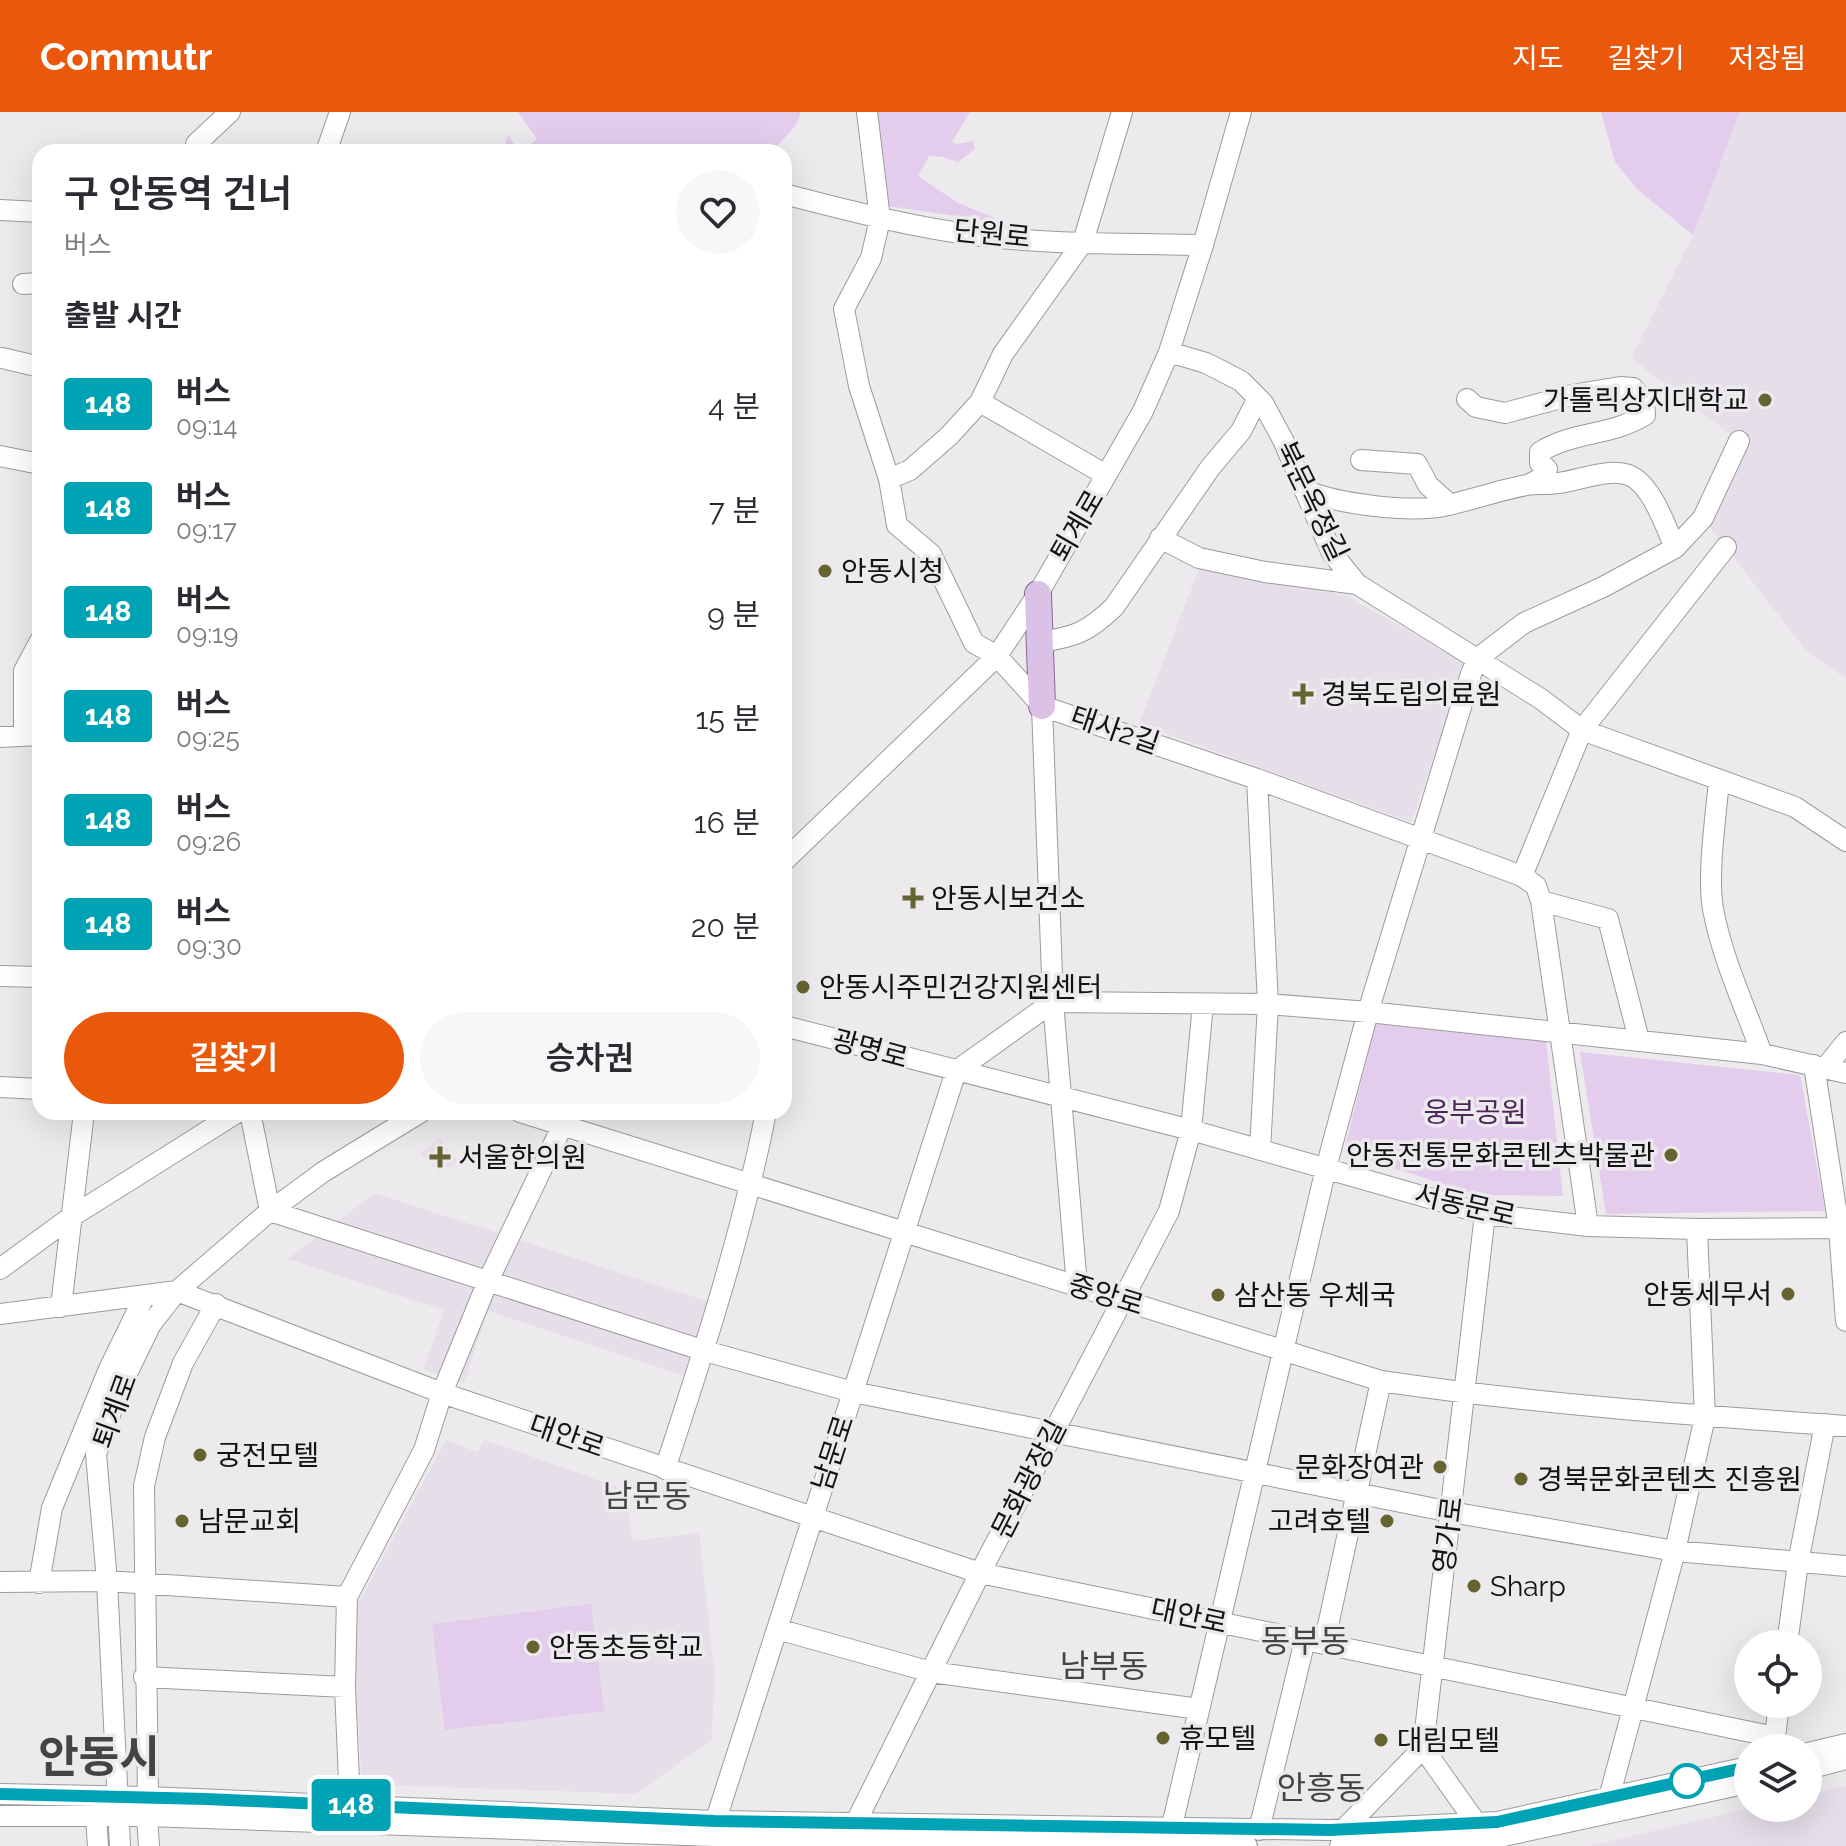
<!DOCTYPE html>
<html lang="ko">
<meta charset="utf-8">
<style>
body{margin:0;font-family:Raleway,"Noto Sans KR",sans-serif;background:#f7f7f7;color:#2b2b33;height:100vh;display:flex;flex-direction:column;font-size:30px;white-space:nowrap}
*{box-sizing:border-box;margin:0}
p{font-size:26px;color:#7c7c81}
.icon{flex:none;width:44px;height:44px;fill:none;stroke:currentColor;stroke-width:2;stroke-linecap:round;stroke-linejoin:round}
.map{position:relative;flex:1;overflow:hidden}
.sheet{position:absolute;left:32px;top:32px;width:760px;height:976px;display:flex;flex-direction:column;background:#fff;border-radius:24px;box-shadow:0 8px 32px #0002}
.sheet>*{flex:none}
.badge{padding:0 16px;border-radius:6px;font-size:28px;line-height:52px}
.buttons{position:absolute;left:1734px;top:1518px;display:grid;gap:16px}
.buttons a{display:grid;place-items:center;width:88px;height:88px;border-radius:50%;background:#fff;box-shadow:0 8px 32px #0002;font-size:40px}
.map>.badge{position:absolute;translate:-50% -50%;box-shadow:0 0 0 4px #fff}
h2{padding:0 32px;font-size:30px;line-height:72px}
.round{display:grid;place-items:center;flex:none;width:84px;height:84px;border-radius:42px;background:#f7f7f7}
.overview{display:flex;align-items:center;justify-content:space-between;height:136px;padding:0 32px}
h1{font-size:38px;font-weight:600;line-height:60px}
.button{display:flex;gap:16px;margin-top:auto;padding:16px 32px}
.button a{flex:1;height:92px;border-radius:48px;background:#ea580c;color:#fff;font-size:32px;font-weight:600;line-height:92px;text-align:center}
.button a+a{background:#f7f7f7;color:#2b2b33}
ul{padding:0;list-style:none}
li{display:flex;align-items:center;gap:24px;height:104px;padding:0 32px}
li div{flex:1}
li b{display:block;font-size:30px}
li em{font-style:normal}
li .badge{min-width:88px;font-weight:700;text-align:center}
header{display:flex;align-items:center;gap:48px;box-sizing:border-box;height:112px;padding:0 40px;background:#ea580c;color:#fff}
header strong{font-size:38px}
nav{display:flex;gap:44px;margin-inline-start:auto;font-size:28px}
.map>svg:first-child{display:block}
</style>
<header>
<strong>Commutr</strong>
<nav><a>지도</a><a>길찾기</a><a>저장됨</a></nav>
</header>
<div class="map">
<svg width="1846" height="1734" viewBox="0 0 1846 1734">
<rect width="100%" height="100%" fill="#edeaee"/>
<path fill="#e6dee9" d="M1740,0H1846V567L1805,537L1703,406L1739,329L1631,246L1693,123Z
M1201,452L1347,484L1467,552L1411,710L1139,612Z
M440,1026L458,1050L439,1061L421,1041Z
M375,1081L709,1190L685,1264L488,1199L464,1271L424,1257L444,1198L288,1147Z
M446,1328L477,1340L485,1328L626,1378L632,1429L699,1421L715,1567L711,1628L636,1682L362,1672L352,1503Z
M1846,1674V1734H1589L1752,1696H1808V1683Z"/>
<path fill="#e4cced" d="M518,0H801L796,13L772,40H668L631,36L587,40H499L504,36L508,23L514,32L523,37L537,27Z
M876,0H970L952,30L957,32L973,29L975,37L958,50L943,45L929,44L918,64L958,91L995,106L996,110L888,94Z
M1601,0H1740L1693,123L1637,77L1615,50Z
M1375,912L1546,929L1563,1084L1477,1083L1344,1040Z
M1580,940L1800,963L1825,1099L1606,1102Z
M591,1492L604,1599L445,1618L432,1512Z"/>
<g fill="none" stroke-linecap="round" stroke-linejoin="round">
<defs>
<path id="minor" d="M867,0L880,107L871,146L844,197L859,274L889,367L897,413L931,442L974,531L997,544L1042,594L1257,667L1522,764L1536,774L1541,789L1588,1114
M196,32L230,0
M326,40L340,0
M784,82C850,99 915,116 982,124C1055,133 1130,131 1203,133
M0,98L40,100
M23,172L40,171
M1169,240L1206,251L1241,269L1263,291L1283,328L1332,441L1357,472L1541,587L1582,618L1795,695L1846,729
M2,246L40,255
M1467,287L1476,295L1505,301L1572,283L1620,275L1633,276L1644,289L1645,303C1611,324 1574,319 1540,340V351L1547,357L1543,365L1530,372
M980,290L1106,363
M0,344L40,352
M1361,348L1417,352L1428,373L1449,392
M889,367L910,358L949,324L980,290L1003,242L1083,130L1122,0
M1304,378C1338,392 1408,401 1444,394C1472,388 1499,378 1527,373C1537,371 1548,373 1558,371C1577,369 1606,357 1625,362C1650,367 1666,415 1675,436
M1160,426L1199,446L1265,460L1357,472
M1040,530C1075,525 1088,520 1114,495L1210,356L1241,319L1258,286
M1042,594L1053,890L1077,1174
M24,623V559L40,529
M0,625L40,623
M1257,667L1268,892L1260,1038
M1719,668C1716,704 1707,762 1713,797C1722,846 1745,895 1762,942
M784,749L997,544L1038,482L1143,299L1169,240L1203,133L1241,0
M1522,764L1582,618L1726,435
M1541,789L1608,807L1639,928
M0,864L40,865
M1053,890L1268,892L1368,900L1762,942L1846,961
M784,914L1191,1018L1485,1102L1588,1114L1697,1117L1839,1116L1846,1119
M1814,953L1839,1116L1846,1209
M1826,955L1846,930
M956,959L1053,890
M0,975L40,977
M250,1000L270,1099L705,1239L853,1280L1451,1400L1675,1439L1846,1454
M520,1000L1381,1269C1535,1292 1690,1303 1846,1314
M0,1157L71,1105L238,1000
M61,1195L84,1000
M0,1202L177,1179L442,1281L980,1461L1775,1625
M665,1357C704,1239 742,1122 766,1000
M0,1470L107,1469L347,1485
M39,1471L52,1396L109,1257L145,1183
M777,1517L931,1560L1199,1597
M1324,1532L1381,1269
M1787,1532L1798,1451L1825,1312
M144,1565L345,1575
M1778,1635L1775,1625L1779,1592
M1808,1641L1846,1632
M1808,1657L1846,1647
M0,1682L148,1685L715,1709L1330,1718L1497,1710L1748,1655
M148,1685L144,1374L155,1325L183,1251L216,1192
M1609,1686L1675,1439L1705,1305L1697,1117
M350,1693L345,1575L347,1485L424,1338L442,1281L488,1169L569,1000
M0,1704H147L913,1731L1247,1734
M147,1704L149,1734
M96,1705L98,1734
M855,1712L980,1461L1169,1099L1191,1018L1203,892
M1344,1717L1423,1636
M1171,1718L1326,1056L1368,900L1471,562L1477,547L1524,511L1603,475L1675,436L1703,406L1739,329
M1259,1718L1305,1528
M712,1720L956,959
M1483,1727L1477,1712L1423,1636L1485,1102
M120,1734L107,1469L96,1342L118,1280L151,1212L177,1179L270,1099L323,1060L421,1000
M1340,1734L1499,1725L1748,1671"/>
<path id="major" d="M1038,482L1042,594"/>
</defs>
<use href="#minor" stroke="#9d9a9e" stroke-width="22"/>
<use href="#major" stroke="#876891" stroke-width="28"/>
<use href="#minor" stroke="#fff" stroke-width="20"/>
<use href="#major" stroke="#dcc1e6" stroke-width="26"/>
</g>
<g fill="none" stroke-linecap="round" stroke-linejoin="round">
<defs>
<path id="line" d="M0,1682L206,1687L715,1709L1330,1718L1497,1710L1748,1655"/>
</defs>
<use href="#line" stroke="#fff" stroke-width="18"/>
<use href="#line" stroke="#00a3b4" stroke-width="12"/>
</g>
<g fill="#656431" stroke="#edeaee" stroke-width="3">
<circle cx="1765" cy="288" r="8"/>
<circle cx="825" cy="459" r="8"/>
<path d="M1299 570h8v8h8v8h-8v8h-8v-8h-8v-8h8z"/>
<path d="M909 774h8v8h8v8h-8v8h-8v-8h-8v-8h8z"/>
<circle cx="803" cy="875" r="8"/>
<circle cx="1671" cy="1043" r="8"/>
<path d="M436 1033h8v8h8v8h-8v8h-8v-8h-8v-8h8z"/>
<circle cx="1788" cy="1182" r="8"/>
<circle cx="1218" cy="1183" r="8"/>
<circle cx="200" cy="1343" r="8"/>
<circle cx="1440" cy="1355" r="8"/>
<circle cx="1521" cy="1367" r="8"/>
<circle cx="182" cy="1409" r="8"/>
<circle cx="1387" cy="1409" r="8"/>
<circle cx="1474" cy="1474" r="8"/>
<circle cx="533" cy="1535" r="8"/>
<circle cx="1163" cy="1626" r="8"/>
<circle cx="1381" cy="1628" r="8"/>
</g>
<circle fill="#fff" stroke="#00a3b4" stroke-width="4" cx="1687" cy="1669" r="16"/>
<g text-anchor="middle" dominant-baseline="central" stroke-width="7" stroke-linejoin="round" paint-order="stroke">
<g font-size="28" fill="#131214" stroke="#edeaee">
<text transform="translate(992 122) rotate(6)">단원로</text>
<text transform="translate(1312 389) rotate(64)">북문옥정길</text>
<text transform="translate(1077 414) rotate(-60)">퇴계로</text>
<text transform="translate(1115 618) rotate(19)">태사2길</text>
<text transform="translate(870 937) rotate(15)">광명로</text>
<text transform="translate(1465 1093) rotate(13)">서동문로</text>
<text transform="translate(1106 1183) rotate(17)">중앙로</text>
<text transform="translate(115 1299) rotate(-70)">퇴계로</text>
<text transform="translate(567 1324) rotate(19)">대안로</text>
<text transform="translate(833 1341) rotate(-72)">남문로</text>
<text transform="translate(1029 1367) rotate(-63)">문화광장길</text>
<text transform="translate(1448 1423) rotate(-83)">영가로</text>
<text transform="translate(1189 1504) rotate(12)">대안로</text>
</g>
<g font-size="28" fill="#131214" stroke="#edeaee" text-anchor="start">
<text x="1749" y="288" text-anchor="end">가톨릭상지대학교</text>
<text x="841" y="459">안동시청</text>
<text x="1321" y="582">경북도립의료원</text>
<text x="931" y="786">안동시보건소</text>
<text x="819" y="875">안동시주민건강지원센터</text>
<text x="1655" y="1043" text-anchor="end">안동전통문화콘텐츠박물관</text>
<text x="458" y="1045">서울한의원</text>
<text x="1772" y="1182" text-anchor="end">안동세무서</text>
<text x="1234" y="1183">삼산동 우체국</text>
<text x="216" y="1343">궁전모텔</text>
<text x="1424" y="1355" text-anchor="end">문화장여관</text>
<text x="1537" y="1367">경북문화콘텐츠 진흥원</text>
<text x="198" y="1409">남문교회</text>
<text x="1371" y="1409" text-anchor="end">고려호텔</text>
<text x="1490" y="1474">Sharp</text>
<text x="549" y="1535">안동초등학교</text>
<text x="1179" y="1626">휴모텔</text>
<text x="1397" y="1628">대림모텔</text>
</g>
<g font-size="28" fill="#4d255a" stroke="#edeaee">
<text x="1475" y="1000">웅부공원</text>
</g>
<g font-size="32" fill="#454346" stroke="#edeaee">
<text x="647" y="1383">남문동</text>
<text x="1305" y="1528">동부동</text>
<text x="1104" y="1553">남부동</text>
<text x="1321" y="1675">안흥동</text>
</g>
<g font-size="44" font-weight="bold" fill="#454346" stroke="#edeaee">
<text x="99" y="1644">안동시</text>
</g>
</g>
</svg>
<div class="buttons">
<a><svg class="icon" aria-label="locate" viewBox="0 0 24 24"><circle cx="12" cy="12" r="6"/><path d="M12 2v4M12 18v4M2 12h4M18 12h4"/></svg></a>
<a><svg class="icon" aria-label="layers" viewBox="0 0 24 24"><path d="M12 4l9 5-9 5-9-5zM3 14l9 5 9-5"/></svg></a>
</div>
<b class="badge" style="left:351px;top:1693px;background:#00a3b4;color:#fff">148</b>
<section class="sheet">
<div class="overview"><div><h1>구 안동역 건너</h1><p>버스</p></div><a class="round"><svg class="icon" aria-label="heart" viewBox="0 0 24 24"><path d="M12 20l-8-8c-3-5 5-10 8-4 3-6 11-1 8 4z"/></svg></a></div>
<h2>출발 시간</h2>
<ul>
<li><span class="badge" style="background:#00a3b4;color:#fff">148</span><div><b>버스</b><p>09:14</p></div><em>4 분</em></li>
<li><span class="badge" style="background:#00a3b4;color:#fff">148</span><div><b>버스</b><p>09:17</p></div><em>7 분</em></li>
<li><span class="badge" style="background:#00a3b4;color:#fff">148</span><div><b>버스</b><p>09:19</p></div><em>9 분</em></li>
<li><span class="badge" style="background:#00a3b4;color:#fff">148</span><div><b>버스</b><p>09:25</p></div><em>15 분</em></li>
<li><span class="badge" style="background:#00a3b4;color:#fff">148</span><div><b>버스</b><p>09:26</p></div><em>16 분</em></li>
<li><span class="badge" style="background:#00a3b4;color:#fff">148</span><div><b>버스</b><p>09:30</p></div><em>20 분</em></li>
</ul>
<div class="button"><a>길찾기</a><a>승차권</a></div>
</section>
</div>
